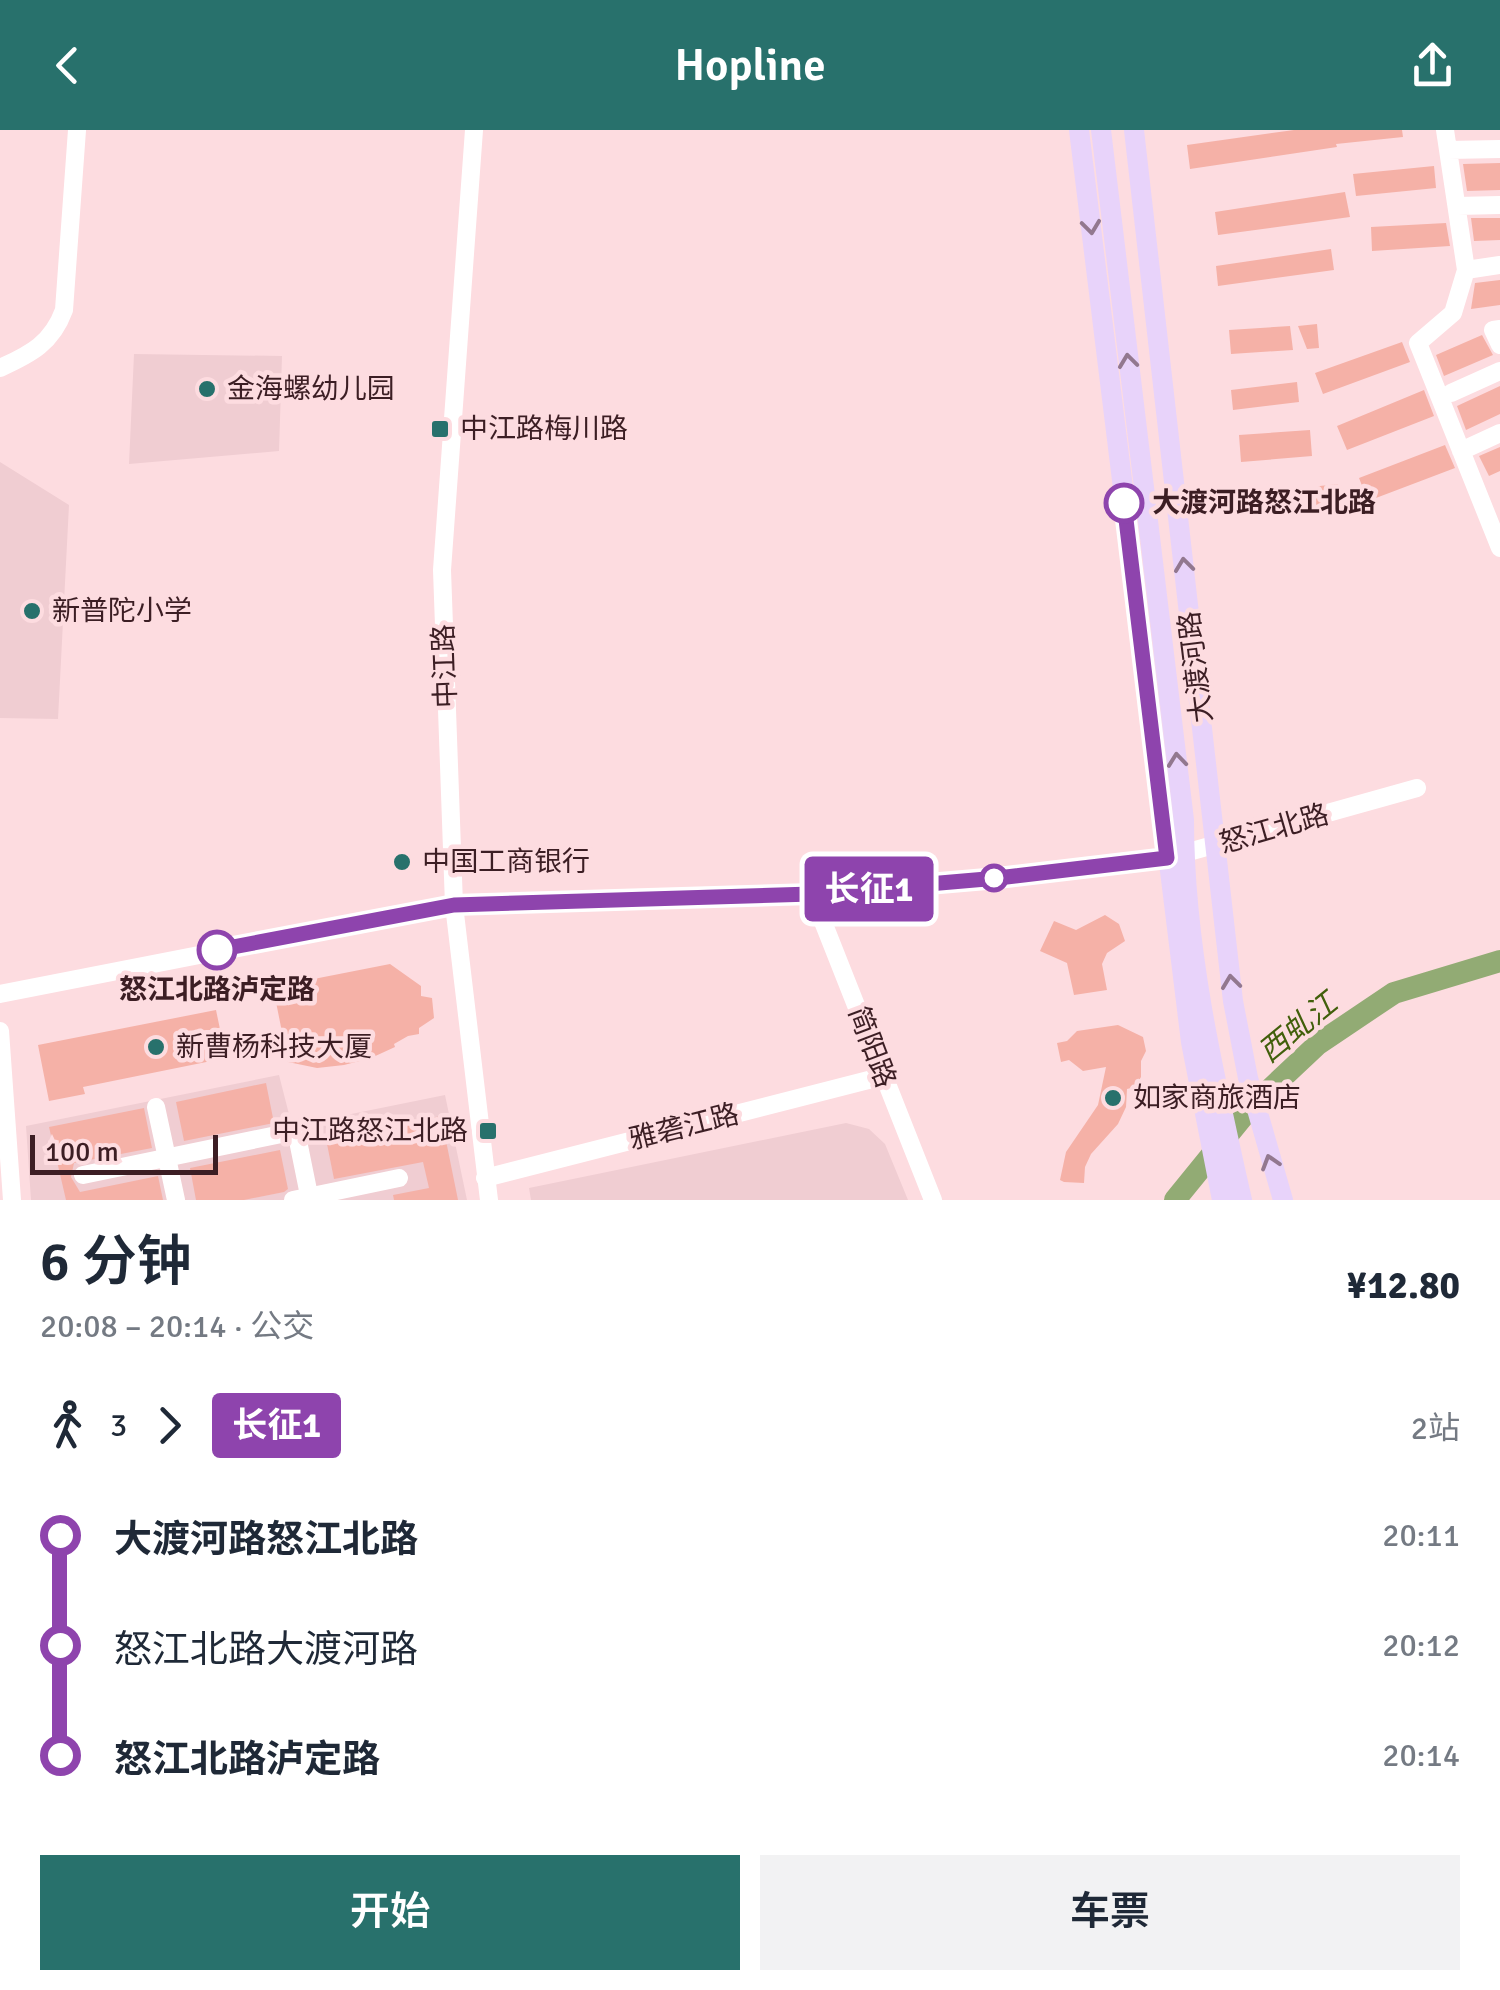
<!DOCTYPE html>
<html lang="zh">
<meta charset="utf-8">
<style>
body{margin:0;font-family:Signika,"Noto Sans SC",sans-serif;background:#f2f2f3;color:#1f2937;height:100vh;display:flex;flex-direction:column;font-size:38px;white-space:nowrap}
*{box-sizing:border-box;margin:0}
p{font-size:32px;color:#747a83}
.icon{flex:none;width:55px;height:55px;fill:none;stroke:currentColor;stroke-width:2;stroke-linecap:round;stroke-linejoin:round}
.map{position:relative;height:1070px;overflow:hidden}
.panel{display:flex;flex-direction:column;background:#fff;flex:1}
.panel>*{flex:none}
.badge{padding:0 20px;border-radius:8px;font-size:35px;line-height:65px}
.scale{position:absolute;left:30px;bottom:25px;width:188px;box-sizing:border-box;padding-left:10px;border:5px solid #3c1e24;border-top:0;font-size:28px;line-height:35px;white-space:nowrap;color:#3c1e24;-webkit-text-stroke:8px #fddce0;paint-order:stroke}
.map>.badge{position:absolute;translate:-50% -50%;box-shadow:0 0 0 5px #fff}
.legs{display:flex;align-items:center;gap:15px;height:110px;padding:0 40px;font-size:32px}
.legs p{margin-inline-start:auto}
.summary{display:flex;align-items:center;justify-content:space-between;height:170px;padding:0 40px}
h1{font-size:55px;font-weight:600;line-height:75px}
.primary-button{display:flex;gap:20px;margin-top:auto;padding:20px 40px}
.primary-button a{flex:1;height:115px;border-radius:0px;background:#28716c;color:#fff;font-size:40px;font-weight:600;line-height:115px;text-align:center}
.primary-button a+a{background:#f2f2f3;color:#1f2937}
ul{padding:0 40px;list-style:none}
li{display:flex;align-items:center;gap:35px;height:110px;font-size:38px}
li i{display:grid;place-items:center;width:15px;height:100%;margin:0 12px;background:currentColor}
li i::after{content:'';width:25px;height:25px;margin:-12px;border:8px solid;border-radius:50%;background:#fff}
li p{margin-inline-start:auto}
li:first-child i{background:linear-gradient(#0000 50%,currentColor 0)}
li:last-child i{background:linear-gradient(currentColor 50%,#0000 0)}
header{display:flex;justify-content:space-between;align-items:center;height:130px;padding:0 40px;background:#28716c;color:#fff;font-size:45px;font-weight:600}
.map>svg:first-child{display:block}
</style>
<header><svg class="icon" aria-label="back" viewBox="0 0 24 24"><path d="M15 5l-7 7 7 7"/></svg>Hopline<svg class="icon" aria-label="share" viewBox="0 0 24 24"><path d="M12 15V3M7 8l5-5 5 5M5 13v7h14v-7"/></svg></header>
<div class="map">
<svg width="1500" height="1070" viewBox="0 0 1500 1070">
<rect width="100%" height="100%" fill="#fddce0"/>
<path fill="#f0cdd2" d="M134,224L282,226L279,321L129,334Z
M0,332L69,375L58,589L0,588Z
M279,945L292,996L445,965L467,1070H31L26,996Z
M846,993L869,999L885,1014L908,1070H531L529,1058Z"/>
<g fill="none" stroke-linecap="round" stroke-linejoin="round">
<path stroke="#92ab74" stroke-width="22" d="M1175,1070L1249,979L1318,914L1394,863L1500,831"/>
</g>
<path fill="#f5b1a7" d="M1294,0H1402L1403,7L1336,14L1337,17L1190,39L1187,15Z
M1500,33V60L1467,61L1463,34Z
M1434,36L1436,58L1356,66L1353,44Z
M1345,62L1350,87L1218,105L1215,82Z
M1471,88H1500V110L1474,111Z
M1446,93L1450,116L1372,121L1371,97Z
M1331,119L1334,140L1218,156L1216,136Z
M1500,150V175L1471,179L1475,153Z
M1317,194L1319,218L1307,219L1298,196Z
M1290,196L1293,220L1231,224L1229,200Z
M1482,205L1493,225L1444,246L1436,225Z
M1402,212L1410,232L1323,264L1315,243Z
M1297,252L1299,272L1233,280L1231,260Z
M1500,256V284L1466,300L1457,276Z
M1424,260L1434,286L1347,320L1337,296Z
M1310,300L1312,326L1241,332L1239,305Z
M1445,315L1455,338L1368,371L1359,348Z
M1500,317V341L1489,346L1479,326Z
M1338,354L1340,373L1250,384L1247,364Z
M1105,785L1119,794L1125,811L1107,823L1102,834L1107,860L1074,865L1067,833L1040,821L1054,791L1076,800Z
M390,834L421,856V866L432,868L434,888L419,898V904L408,906L394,914L395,917L371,928L344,935L317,938L288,932L273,857Z
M216,880L226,928L83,957L85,964L49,971L38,915Z
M1118,895L1143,907L1146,921L1141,931V947L1135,957L1127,959L1126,977L1118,994L1091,1024L1085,1037L1084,1053L1064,1052L1060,1050L1066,1022L1098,975L1106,937L1083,941L1069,930L1061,932L1057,913L1067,911L1077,901Z
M266,953L274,993L184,1011L176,972Z
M144,978L152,1018L74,1033L71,1047L80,1062L158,1046L163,1070H66L49,997Z
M441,986L458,1070H394L393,1065L429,1058L423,1032L334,1049L326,1009Z
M280,1020L288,1059L284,1062L244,1070H196L190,1038Z"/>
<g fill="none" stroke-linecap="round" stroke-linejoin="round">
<path stroke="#fff" stroke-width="18" d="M474,0L442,440L454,775L489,1070
M1445,0L1466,140L1453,183L1418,213L1500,418
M1448,20L1500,19
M1457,76L1500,75
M1466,140L1500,135
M1500,199L1493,200L1500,215
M0,238C31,224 52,213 64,180L77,0
M1451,263L1500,241
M1461,321L1500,303
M812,764L933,1070
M0,864L454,775L812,764L998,748L1167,728L1417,658
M0,901L12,1070
M156,977L176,1070
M83,1045L296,1001L310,1070
M485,1048L884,946
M293,1070L399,1048"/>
<path stroke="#e8d3fa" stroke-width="20" d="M1079,0L1191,912L1222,1070
M1101,0L1184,690C1184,817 1214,946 1242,1070
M1134,0L1233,871L1248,948L1283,1070"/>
</g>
<defs><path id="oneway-chevron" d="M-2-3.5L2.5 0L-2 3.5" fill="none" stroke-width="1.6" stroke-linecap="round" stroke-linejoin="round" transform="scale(2.5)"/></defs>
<g stroke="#92788f">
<use href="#oneway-chevron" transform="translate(1091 97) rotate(83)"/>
<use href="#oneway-chevron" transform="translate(1128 231) rotate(-97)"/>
<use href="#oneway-chevron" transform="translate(1184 435) rotate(-97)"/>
<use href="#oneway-chevron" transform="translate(1177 630) rotate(-96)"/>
<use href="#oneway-chevron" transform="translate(1231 852) rotate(-97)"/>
<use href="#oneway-chevron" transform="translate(1270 1032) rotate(-107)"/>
</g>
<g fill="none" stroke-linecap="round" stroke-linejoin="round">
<defs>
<path id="line-1" d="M217,820L454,775L812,764L998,748L1167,728L1124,373"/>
</defs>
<use href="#line-1" stroke="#fff" stroke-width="22"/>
<use href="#line-1" stroke="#8e44ad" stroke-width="15"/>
</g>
<g fill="#28716c" stroke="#fddce0" stroke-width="4">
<circle cx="207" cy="259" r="10"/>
<rect x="430" y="289" width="20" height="20" rx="5"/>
<circle cx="32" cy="481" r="10"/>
<circle cx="402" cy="732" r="10"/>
<circle cx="156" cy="917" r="10"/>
<circle cx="1113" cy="968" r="10"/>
<rect x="478" y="991" width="20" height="20" rx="5"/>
</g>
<g fill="#fff" stroke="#8e44ad" stroke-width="5">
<circle cx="1124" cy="373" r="18"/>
<circle cx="994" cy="748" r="12"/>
<circle cx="217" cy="820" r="18"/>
</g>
<g text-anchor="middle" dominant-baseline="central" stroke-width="9" stroke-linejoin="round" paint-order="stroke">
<g font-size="28" fill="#3c1e24" stroke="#fddce0" text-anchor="start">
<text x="227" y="259">金海螺幼儿园</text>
<text x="460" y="299">中江路梅川路</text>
<text x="52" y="481">新普陀小学</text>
<text x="422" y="732">中国工商银行</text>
<text x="176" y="917">新曹杨科技大厦</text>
<text x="1133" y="968">如家商旅酒店</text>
<text x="468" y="1001" text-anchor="end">中江路怒江北路</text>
</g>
<g font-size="28" font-weight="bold" fill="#3c1e24" stroke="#fddce0" text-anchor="start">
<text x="1152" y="373">大渡河路怒江北路</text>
<text x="217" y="860" text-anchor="middle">怒江北路泸定路</text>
</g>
<g font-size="28" fill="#3c1e24" stroke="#fddce0">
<text transform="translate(445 536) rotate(-92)">中江路</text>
<text transform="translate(1196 537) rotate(-97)">大渡河路</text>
<text transform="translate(1274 699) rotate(-16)">怒江北路</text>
<text transform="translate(872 917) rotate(69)">简阳路</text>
<text transform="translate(684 997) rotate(-14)">雅砻江路</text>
</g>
<g font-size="30" font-style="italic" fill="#415f0b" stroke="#fddce0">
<text transform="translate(1298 898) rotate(-39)">西虬江</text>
</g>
</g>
</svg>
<div class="scale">100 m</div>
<b class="badge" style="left:869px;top:759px;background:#8e44ad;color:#fff">长征1</b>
</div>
<section class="panel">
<div class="summary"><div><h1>6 分钟</h1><p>20:08 – 20:14 · 公交</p></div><b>¥12.80</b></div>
<div class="legs"><svg class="icon" aria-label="walk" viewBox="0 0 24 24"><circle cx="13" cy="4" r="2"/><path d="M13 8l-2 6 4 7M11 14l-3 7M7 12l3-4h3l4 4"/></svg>3<svg class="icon" aria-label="forward" viewBox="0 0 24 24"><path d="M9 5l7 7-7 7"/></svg><b class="badge" style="background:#8e44ad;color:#fff">长征1</b><p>2站</p></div>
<ul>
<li><i style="color:#8e44ad"></i><b>大渡河路怒江北路</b><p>20:11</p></li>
<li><i style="color:#8e44ad"></i><span>怒江北路大渡河路</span><p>20:12</p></li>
<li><i style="color:#8e44ad"></i><b>怒江北路泸定路</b><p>20:14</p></li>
</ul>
<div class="primary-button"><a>开始</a><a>车票</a></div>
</section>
